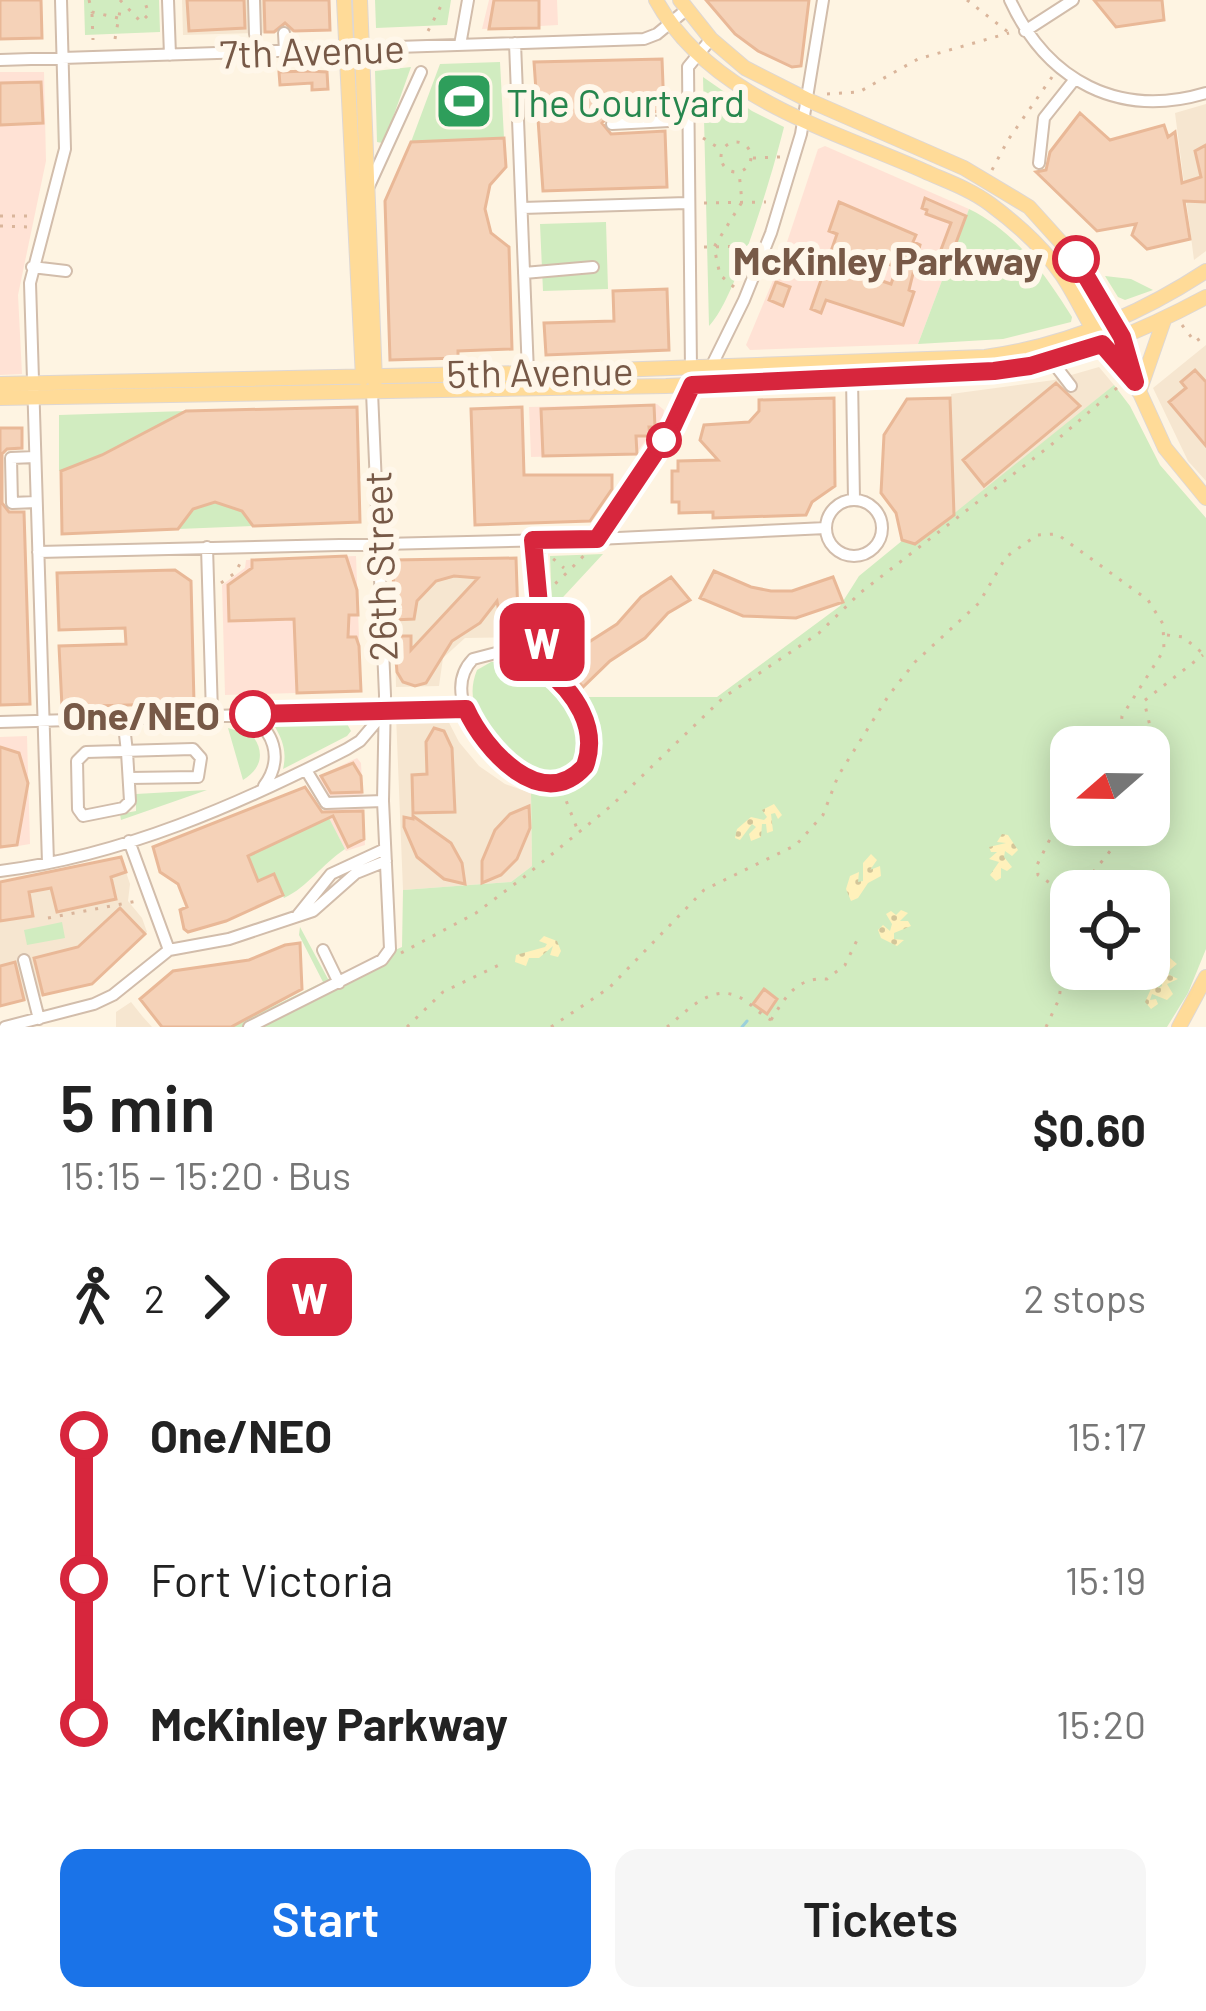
<!DOCTYPE html>
<meta charset="utf-8">
<style>
body{margin:0;font-family:Barlow,sans-serif;background:#f6f6f6;color:#222;height:100vh;display:flex;flex-direction:column;font-size:45px;white-space:nowrap}
*{box-sizing:border-box;margin:0}
p{font-size:39px;color:#767676}
.icon{flex:none;width:66px;height:66px;fill:none;stroke:currentColor;stroke-width:2;stroke-linecap:round;stroke-linejoin:round}
.map{position:relative;height:1027px;overflow:hidden}
.sheet{display:flex;flex-direction:column;background:#fff;flex:1}
.sheet>*{flex:none}
.badge{padding:0 24px;border-radius:18px;font-size:42px;line-height:78px}
.needle{width:78px;rotate:250deg}
.fabs{position:absolute;left:1050px;top:726px;display:grid;gap:24px}
.fabs a{display:grid;place-items:center;width:120px;height:120px;border-radius:24px;background:#fff;box-shadow:0 6px 30px #0003;font-size:60px}
.map>.badge{position:absolute;translate:-50% -50%;box-shadow:0 0 0 6px #fff}
.legs{display:flex;align-items:center;gap:18px;height:132px;padding:0 60px;font-size:39px}
.legs p{margin-inline-start:auto}
.headline{display:flex;align-items:center;justify-content:space-between;height:204px;padding:0 60px}
h1{font-size:66px;font-weight:600;line-height:90px}
.button{display:flex;gap:24px;margin-top:auto;padding:24px 60px}
.button a{flex:1;height:138px;border-radius:24px;background:#1a73e8;color:#fff;font-size:48px;font-weight:600;line-height:138px;text-align:center}
.button a+a{background:#f6f6f6;color:#222}
ul{padding:0 60px;list-style:none}
li{display:flex;align-items:center;gap:42px;height:144px;font-size:45px}
li i{display:grid;place-items:center;width:18px;height:100%;margin:0 15px;background:currentColor}
li i::after{content:'';width:30px;height:30px;margin:-15px;border:9px solid;border-radius:50%;background:#fff}
li p{margin-inline-start:auto}
li:first-child i{background:linear-gradient(#0000 50%,currentColor 0)}
li:last-child i{background:linear-gradient(currentColor 50%,#0000 0)}
.map>svg:first-child{display:block}
</style>
<div class="map">
<svg width="1206" height="1027" viewBox="0 0 1206 1027">
<defs>
<pattern id="sand-dots" width="8" height="8" patternUnits="userSpaceOnUse" patternTransform="scale(3)"><rect width="8" height="8" fill="#fff1bb"/><path d="M2 2h.1M6 6h.1" fill="none" stroke="#d3c69a" stroke-width="1.8" stroke-linecap="round"/></pattern>
</defs>
<rect width="100%" height="100%" fill="#fef4e2"/>
<path fill="#f6e6d0" d="M182,0H329L330,31L183,35Z
M1206,104V251L1194,260L1175,113Z
M1206,345V481L1188,461L1153,388Z
M1099,367L1114,385L954,515L951,394L1054,380Z
M516,558L518,637L465,638L443,658L439,686L396,687L393,560Z
M444,713L459,742L479,766L505,784L531,793L532,866L511,882L403,890L396,715Z
M121,857L130,884L128,901L142,918L147,932L92,984L0,1006V882Z
M131,1002L143,1017L152,1027H116V1012Z"/>
<path fill="#ffe2d5" d="M489,0H557L558,25L482,29Z
M0,72H44L46,161L18,295L22,374L0,375Z
M825,146L969,209L918,344L750,350L746,345L779,266L818,149Z
M657,404L664,410L663,416L636,454L531,457L529,407Z
M356,556L361,691L225,695L222,585L245,568L246,560Z
M27,736L30,844L0,849V737Z
M357,758L361,763L365,845L346,851L309,781Z"/>
<path fill="#d1ecc0" fill-rule="evenodd" d="M84,0H159L160,32L85,35Z
M375,0H451L447,25L376,28Z
M500,62L504,138L411,142L440,64Z
M411,67L386,137L382,143L377,142L375,71Z
M703,77L752,111L784,127C774,168 736,299 709,326Z
M969,209C1016,232 1045,274 1072,317L1071,322L1003,339L918,344Z
M606,222L608,289L543,291L540,224Z
M1105,276L1131,279L1153,290L1125,300L1118,297Z
M1114,385L1130,406L1160,465L1206,518V949L1188,993L1167,1027H231L323,982L299,935L300,927L328,979L402,947L403,890L511,882L532,866L531,793C598,800 609,748 587,697H717L840,606L859,576L903,540L916,544ZM1071,747H1149V825H1071ZM1071,891H1149V969H1071Z
M186,411L102,456L59,471V415Z
M215,502L242,511L253,526L178,529L193,509Z
M603,554L552,609L550,556Z
M491,662C533,659 591,703 583,750C575,801 510,762 493,740C477,718 466,697 477,670Z
M346,722L351,731L347,736L283,769C287,752 283,739 273,724Z
M228,728L252,735C265,751 262,769 243,780Z
M207,790L121,820L120,814L136,811V794Z
M329,818L345,849C322,864 308,887 284,898L274,874L258,881L248,856Z
M62,922L65,938L27,945L24,930Z"/>
<path fill="url(#sand-dots)" d="M774,804L782,815L778,819L775,813L771,814L773,831L767,833L766,824H762L761,837L751,841L749,834L756,827L752,824L740,840L735,838L737,829L751,817L764,820L767,817L762,810Z
M1002,834L1008,835L1018,850L1012,856L1005,851L1004,857L1012,867L1007,871L1001,868V878L996,881L990,875L999,862L989,859L997,852H991L989,847L1006,843L997,842Z
M871,854L877,860L870,870L880,866L881,876L868,883L858,898L851,901L846,889L850,876L859,872L858,882L863,881V863Z
M901,910L908,913L900,921H908L911,926L894,933V939L904,940L897,946L881,938L878,930L883,925L890,931L892,924L886,914L891,911L896,915Z
M544,936L557,941L561,951L558,957L550,955L553,946L539,958H529L526,966L515,962L516,955L545,947L547,944L539,941Z
M1170,958L1177,964L1166,973L1178,979L1167,984L1173,994L1167,1000L1152,994L1150,1000L1156,999L1158,1004L1151,1009L1145,1002L1155,980L1158,981V988L1162,986L1160,969Z"/>
<g fill="none" stroke-linecap="round" stroke-linejoin="round">
<path stroke="#9bd0db" stroke-width="3" d="M742,1027L747,1021"/>
</g>
<path fill="#f5d2b8" stroke="#e9b897" stroke-width="3" fill-rule="evenodd" d="M0,0H41L42,38L0,39Z
M187,0H244L245,28L189,31Z
M264,0H329L330,30L294,31L285,23L274,32H265Z
M494,0H539V28L489,29Z
M706,0H809L801,66L792,67L758,51L735,34Z
M1094,0H1162L1164,20L1116,27Z
M662,59L664,111L610,114L602,123L611,134L665,131L667,187L543,191L534,62Z
M308,71L327,72L328,89L312,90V83L280,85L279,72Z
M41,82L43,123L0,125V83Z
M1080,113L1110,140L1164,125L1168,137L1175,132L1182,183L1201,177L1195,151L1206,145V202L1184,201L1190,239L1147,249L1132,235L1136,224L1097,231L1036,172L1046,170L1050,152Z
M504,138L506,167L490,185L485,209L491,233L509,247L512,349L458,351V358L390,360L385,201L411,142Z
M925,198L966,216L944,275L933,271L951,223L926,214L927,210L922,208Z
M839,202L916,235L913,242L920,245L909,290L914,292L903,325L826,300L821,313L811,309L837,234L829,231ZM870,258L897,267L891,284L864,275Z
M776,282L790,287L783,306L769,300Z
M667,289L669,350L546,355L544,323L614,321L613,291Z
M1195,370L1206,382V446L1169,402L1186,388L1181,382Z
M1056,383L1080,406L984,486L963,460Z
M834,398L835,486L812,502L806,515L713,518V512L679,513V502H672V471H678V461L718,460L700,440L704,425L749,422L759,411V400Z
M950,398L954,515L915,544L902,540L896,513L881,493L884,435L907,399Z
M654,405L655,427H649L650,436H636L637,454L543,456L541,409Z
M357,407L360,522L253,526L242,511L215,502L193,509L178,529L62,534L61,471L102,455L186,411Z
M522,407L524,475H612V489L590,521L475,525L471,409Z
M0,428H22V448L7,449L2,454V503L9,512H24L30,704L0,705Z
M346,556L357,590L358,615H349L348,637H356L359,646L361,691L297,693L294,619L229,621L228,585L252,568V560Z
M516,558L518,617L500,618L497,601L480,623L452,641L426,683L415,686L403,682L397,672L394,636H411V650L478,578L454,576L436,581L417,601L414,619L394,620L393,560Z
M175,570L191,581L194,703L62,707L59,646L126,644L125,628L59,630L57,573Z
M714,571L751,587L771,591H792L833,577L843,602L796,618L743,616L700,598Z
M671,577L690,600L668,613L645,638L610,661L583,687L564,666L589,642L617,624L641,597Z
M434,728L444,731L452,748L455,812L413,813L412,775L427,774L426,742Z
M0,747L19,753L28,783L17,845L0,847Z
M353,763L361,776L362,792L331,793L321,776Z
M305,787L322,812L363,811L364,839L348,847L333,816L248,856L258,881L274,874L283,895L226,921L188,932L184,929L180,910L187,907L178,884L160,872L153,847Z
M529,806L530,828L517,859L501,875L482,883V861L495,830L510,814Z
M413,816L451,843L462,863L465,884L444,879L417,857L404,827V817L413,819Z
M121,857L126,872L111,877L116,899L57,912L51,888L29,892L33,916L0,921V882Z
M120,908L145,934L92,984L43,995L34,958L78,947Z
M300,943L302,989L231,1027H162L140,999L173,971L249,960L285,945Z
M15,962L24,1000L0,1006V966Z
M764,989L777,999L767,1014L753,1004Z"/>
<g fill="none" stroke-linecap="round" stroke-linejoin="round">
<defs>
<path id="minor" d="M168,0L170,55
M254,0L255,34
M1010,0C1047,81 1119,119 1206,93
M1025,31L1073,0
M284,33L285,51
M515,43L528,373
M460,45L468,0
M0,60L644,39L657,34L686,10
M612,124L688,120
M1039,163L1044,118L1075,79
M369,186L421,72
M522,208L687,203
M32,267L66,271
M524,273L593,267
M1051,360L1071,386
M691,370L688,67L711,39
M852,378L854,500
M35,457L11,458L12,503L36,502
M826 528a28 28 0 1 1 56 0a28 28 0 1 1-56 0Z
M597,539L673,426L692,385L711,367L744,300L771,233L801,134L823,0
M533,540L545,669
M207,547L212,714
M38,552L597,539L826,528
M496,653C542,656 608,708 587,761C558,834 421,713 473,659Z
M243,715C275,727 284,759 264,786
M123,717L127,752L130,801L123,808L83,816L78,809L77,761L86,752L193,749L201,758L198,777L129,778
M0,722L466,709
M306,770L326,803L383,801
M129,841L169,950
M48,863L30,283L65,149L61,0
M0,871C122,856 240,804 347,749L360,741L383,714
M298,915L331,874L385,849
M323,950L339,983
M24,960L39,1019
M5,1027L94,1004L113,995L169,950L229,939L313,911L356,873L386,861
M249,1027L382,960L390,949L383,801L385,695L372,392"/>
<path id="major" d="M344,0L363,378
M360,0L375,381
M656,0C709,97 829,129 924,171C946,181 970,189 990,204C1017,224 1043,247 1062,275C1085,309 1101,357 1135,382
M680,0L711,39L745,68L808,100L964,168L1029,207L1076,259L1108,309L1122,337L1135,382L1165,448L1206,498
M0,384L528,373L985,357C1064,346 1139,315 1206,271
M1139,392L1164,320
M0,398L666,386L994,371C1068,363 1141,332 1206,297
M1179,1027L1206,977"/>
</defs>
<use href="#minor" stroke="#d2bdab" stroke-width="14"/>
<use href="#major" stroke="#ded7d3" stroke-width="16"/>
<path stroke="#dab59b" stroke-width="3" stroke-dasharray="3 9" stroke-linecap="butt" d="M89,0L92,12L118,18
M120,0L141,22L149,14L144,0
M967,0L1008,32
M92,14L93,40
M428,31L444,0
M115,39L121,5
M827,94L859,92L918,59L1009,33
M703,138L722,150
M721 157a15 15 0 1 1 30 0a15 15 0 1 1-30 0Z
M753,158L780,157
M992,170L1008,140L1052,77
M704,203L766,202
M0,216H33
M0,226L30,227
M704,247L750,246
M734,287L720,275L714,247L742,202L739,172
M1182,325L1195,342L1206,334
M544,551L564,568
M221,583L235,573L242,560
M546,591C551,589 584,556 589,550
M1167,635L1183,637L1206,656
M1148,747L1150,726L1144,701L1203,655
M562,790L578,831
M1071,797L1037,865L1038,875L1053,885L1079,887
M1078,891L1119,840L1123,825
M48,918L137,901
M401,953L476,913L524,877L611,806L724,697L819,633L860,593L1051,445L1118,387
M771,1020C786,996 797,977 827,979L845,965L860,934
M407,1027L443,992L501,964
M551,1027L609,988L704,890L796,845L823,815L838,776L889,695L915,662L979,603L1006,557L1037,535L1057,534L1148,600L1163,624L1164,650L1122,716L1119,747
M667,1027C686,1012 711,983 739,997C750,1002 759,1014 771,1020L769,1027
M1046,1027L1059,999L1064,964L1071,949"/>
<use href="#minor" stroke="#fff" stroke-width="10"/>
<use href="#major" stroke="#ffdb98" stroke-width="14"/>
</g>
<g fill="none" stroke-linecap="round" stroke-linejoin="round">
<defs>
<path id="line-1" d="M253,714L466,709C484,749 542,815 585,766C599,728 575,692 545,669L533,540L597,539L673,426L692,385L994,371L1030,366L1102,344L1135,382L1122,337L1076,259"/>
</defs>
<use href="#line-1" stroke="#fff" stroke-width="27"/>
<use href="#line-1" stroke="#d7263d" stroke-width="18"/>
</g>
<defs>
<symbol id="stadium-square" viewBox="-11 -11 22 22"><rect x="-9" y="-9" width="18" height="18" rx="4" fill="#2e9e5b" stroke="#fff7ea"/><path d="M0-5a6.5 5 0 1 0 0 10a6.5 5 0 1 0 0-10ZM-3.5-1.8h7v3.6h-7Z" fill="#fff"/></symbol>
</defs>
<g fill-rule="evenodd">
<use href="#stadium-square" x="431" y="68" width="66" height="66"/>
</g>
<g fill="#fff" stroke="#d7263d" stroke-width="6">
<circle cx="1076" cy="259" r="21"/>
<circle cx="664" cy="440" r="15"/>
<circle cx="253" cy="714" r="21"/>
</g>
<g text-anchor="middle" dominant-baseline="central" stroke-width="12" stroke-linejoin="round" paint-order="stroke">
<g font-size="39" fill="#775947" stroke="#fff7ea">
<text transform="translate(312 50) rotate(-2)">7th Avenue</text>
<text transform="translate(540 371) rotate(-1)">5th Avenue</text>
<text transform="translate(379 566) rotate(-92)">26th Street</text>
</g>
<g font-size="39" fill="#27864d" stroke="#fff7ea" text-anchor="start">
<text x="506" y="101">The Courtyard</text>
</g>
<g font-size="39" font-weight="bold" fill="#775947" stroke="#fff7ea" text-anchor="end">
<text x="1043" y="259">McKinley Parkway</text>
<text x="220" y="714">One/NEO</text>
</g>
</g>
</svg>
<div class="fabs">
<a><svg class="needle" viewBox="-14 -14 28 28"><path d="M0-13l5 13h-10z" fill="#e53935"/><path d="M0 13l5-13h-10z" fill="#767676"/></svg></a>
<a><svg class="icon" aria-label="locate" viewBox="0 0 24 24"><circle cx="12" cy="12" r="6"/><path d="M12 2v4M12 18v4M2 12h4M18 12h4"/></svg></a>
</div>
<b class="badge" style="left:542px;top:642px;background:#d7263d;color:#fff">W</b>
</div>
<section class="sheet">
<div class="headline"><div><h1>5 min</h1><p>15:15 – 15:20 · Bus</p></div><b>$0.60</b></div>
<div class="legs"><svg class="icon" aria-label="walk" viewBox="0 0 24 24"><circle cx="13" cy="4" r="2"/><path d="M13 8l-2 6 4 7M11 14l-3 7M7 12l3-4h3l4 4"/></svg>2<svg class="icon" aria-label="forward" viewBox="0 0 24 24"><path d="M9 5l7 7-7 7"/></svg><b class="badge" style="background:#d7263d;color:#fff">W</b><p>2 stops</p></div>
<ul>
<li><i style="color:#d7263d"></i><b>One/NEO</b><p>15:17</p></li>
<li><i style="color:#d7263d"></i><span>Fort Victoria</span><p>15:19</p></li>
<li><i style="color:#d7263d"></i><b>McKinley Parkway</b><p>15:20</p></li>
</ul>
<div class="button"><a>Start</a><a>Tickets</a></div>
</section>
